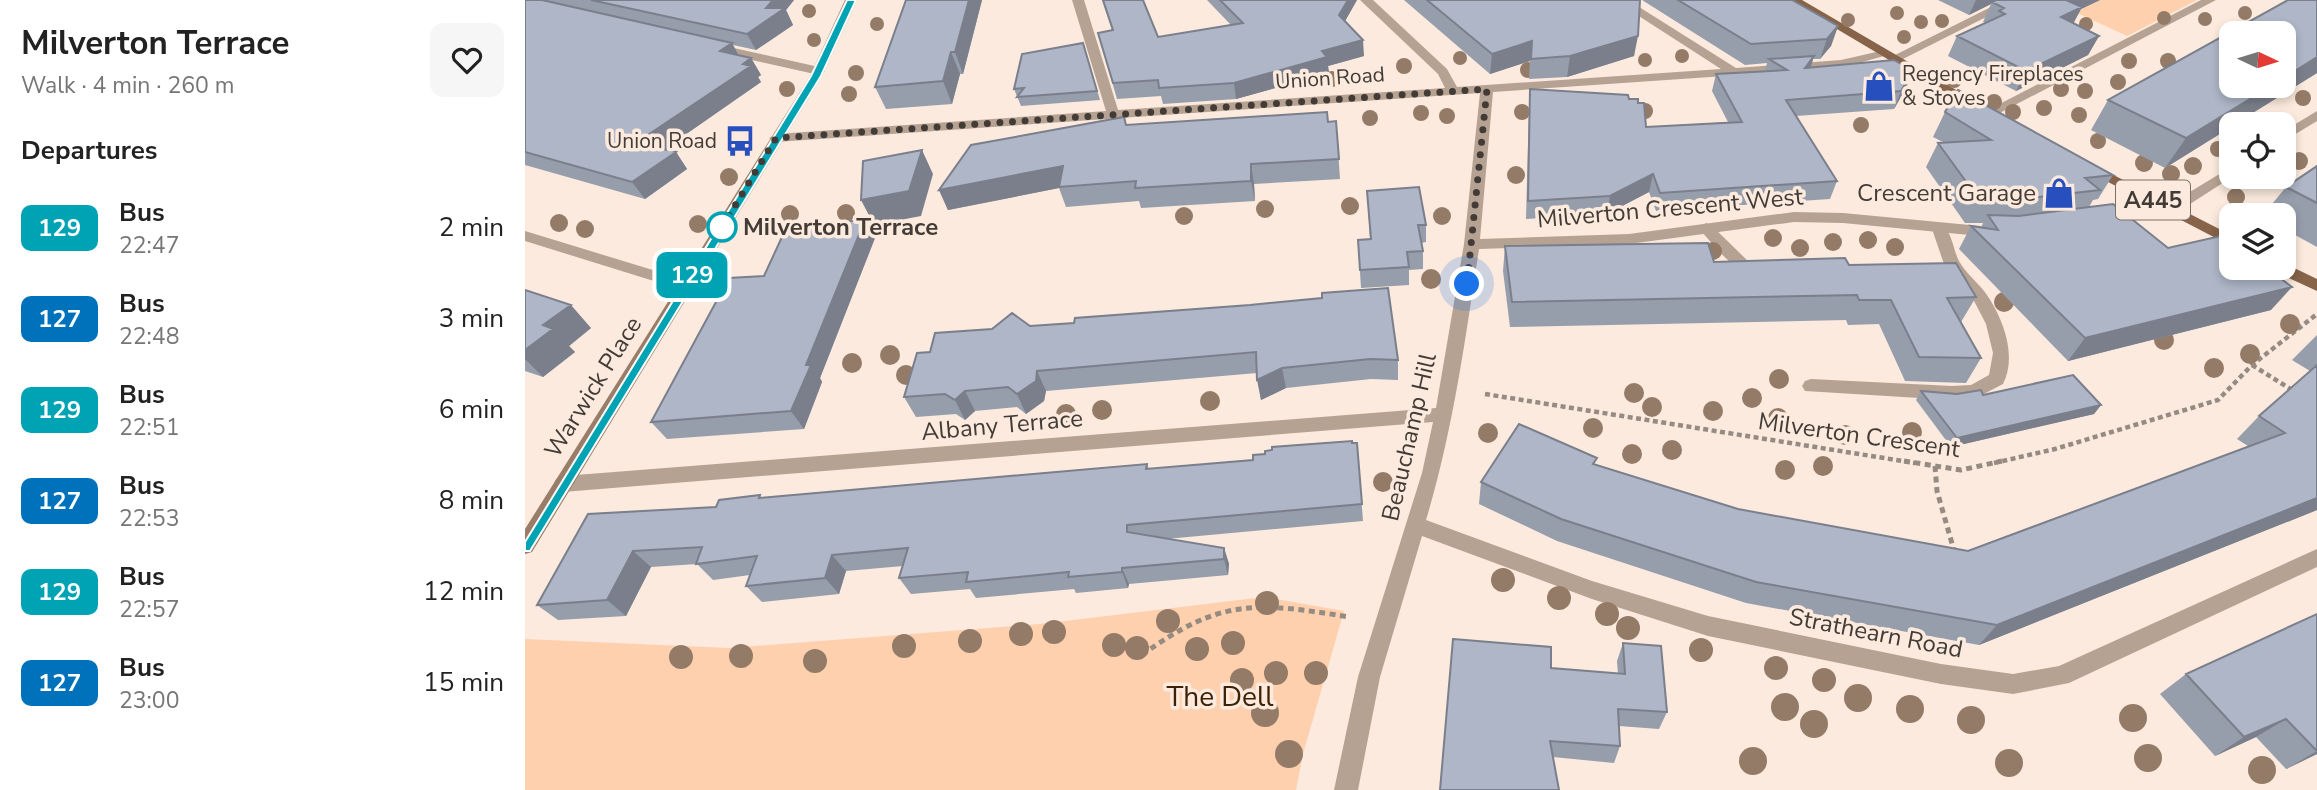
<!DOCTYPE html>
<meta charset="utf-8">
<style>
body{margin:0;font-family:"Nunito Sans",sans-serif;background:#f6f6f6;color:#222;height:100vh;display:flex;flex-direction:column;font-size:26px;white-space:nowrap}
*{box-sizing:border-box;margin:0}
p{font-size:23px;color:#767676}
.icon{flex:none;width:38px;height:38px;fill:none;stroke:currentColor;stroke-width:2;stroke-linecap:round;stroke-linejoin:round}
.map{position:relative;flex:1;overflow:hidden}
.side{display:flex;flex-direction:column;background:#fff;width:525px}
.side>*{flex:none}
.badge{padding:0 14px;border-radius:10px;font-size:24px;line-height:46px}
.needle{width:46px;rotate:94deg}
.fabs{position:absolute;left:1694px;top:21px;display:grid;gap:14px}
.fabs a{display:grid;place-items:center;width:77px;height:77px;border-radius:14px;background:#fff;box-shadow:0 4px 10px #0003;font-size:35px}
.you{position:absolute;width:35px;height:35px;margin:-18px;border:5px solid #fff;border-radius:50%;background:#1a73e8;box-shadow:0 0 0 10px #1a73e833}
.map>.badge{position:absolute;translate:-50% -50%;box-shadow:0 0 0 4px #fff}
h2{padding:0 21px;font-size:26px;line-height:63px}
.round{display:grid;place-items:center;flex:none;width:74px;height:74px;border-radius:14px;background:#f6f6f6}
.head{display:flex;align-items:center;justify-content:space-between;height:119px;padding:0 21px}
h1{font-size:33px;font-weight:700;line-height:52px}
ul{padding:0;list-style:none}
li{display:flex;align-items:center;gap:21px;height:91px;padding:0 21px}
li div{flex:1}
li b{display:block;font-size:26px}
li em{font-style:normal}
li .badge{min-width:77px;font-weight:700;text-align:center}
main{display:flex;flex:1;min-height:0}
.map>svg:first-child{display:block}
</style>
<main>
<section class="side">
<div class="head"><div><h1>Milverton Terrace</h1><p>Walk · 4 min · 260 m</p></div><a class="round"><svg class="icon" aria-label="heart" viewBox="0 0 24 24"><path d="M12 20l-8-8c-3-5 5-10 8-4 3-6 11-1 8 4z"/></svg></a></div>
<h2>Departures</h2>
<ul>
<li><span class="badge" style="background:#00a3b4;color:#fff">129</span><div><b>Bus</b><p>22:47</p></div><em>2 min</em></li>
<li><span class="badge" style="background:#0072bc;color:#fff">127</span><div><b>Bus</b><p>22:48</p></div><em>3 min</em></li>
<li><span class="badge" style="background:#00a3b4;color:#fff">129</span><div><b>Bus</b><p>22:51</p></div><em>6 min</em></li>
<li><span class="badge" style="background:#0072bc;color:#fff">127</span><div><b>Bus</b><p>22:53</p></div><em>8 min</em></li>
<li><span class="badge" style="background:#00a3b4;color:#fff">129</span><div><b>Bus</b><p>22:57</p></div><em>12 min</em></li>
<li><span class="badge" style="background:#0072bc;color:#fff">127</span><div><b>Bus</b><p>23:00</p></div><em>15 min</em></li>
</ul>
</section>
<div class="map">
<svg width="1792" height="790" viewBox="0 0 1792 790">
<rect width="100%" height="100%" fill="#fbeadd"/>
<path fill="#fed0ae" d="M1574,0H1672L1602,36L1550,12Z
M739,597L819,611L778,754L771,790H0V639L204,648L515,624Z"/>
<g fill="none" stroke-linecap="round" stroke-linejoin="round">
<path stroke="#968b82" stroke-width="4.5" stroke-dasharray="5 3.5" stroke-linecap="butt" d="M1727,365L1767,390
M960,394L1390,463
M1469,463L1530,449L1693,400L1727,365L1792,314"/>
<path stroke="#968b82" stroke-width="5" stroke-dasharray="6 4.5" stroke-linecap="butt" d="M1379,461L1436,470L1477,461
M1410,466L1412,491L1430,554
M617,655C695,598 732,602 824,617"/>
<path fill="#b6a293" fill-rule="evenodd" d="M1480,0H1495L1372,62L1368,63L1362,59Z
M1676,0H1691L1469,116H1459L1457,113Z
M1181,223L1186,225L1224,262L1241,266L1243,270L1241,274C1214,281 1192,248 1176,231L1174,228Z
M1414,224C1427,228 1428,250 1434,261C1440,272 1451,281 1459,291C1477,315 1493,355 1478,384L1455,396L1427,400L1280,391L1277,386L1280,381L1286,379L1427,386L1446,385L1464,375L1468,353L1461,324L1448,299L1419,264L1407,229Z"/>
<path fill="#b6a293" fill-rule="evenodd" d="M547,0H559L593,110L920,88L913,74L835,0H848L922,69L932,87L1196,69L1089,0H1103L1211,68L1316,60L1360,50L1366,54L1316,68L968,92L955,239L1104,234L1269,212L1318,213L1466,227L1474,232L1466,237L1318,223L1269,222L1104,244L954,249C940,341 928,431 901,520L1067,581L1183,616L1416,664L1488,674L1534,666L1792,549V567L1544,683L1488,694L1416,684L1183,636L1067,599L897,536L855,677L833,790H809L833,677L897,473L908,422L38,492L31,489L29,484L31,479L38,476L911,408L939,244L955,93L251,142L244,138L251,134L581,111Z
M191,44L294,67L300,71L294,75L187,51L185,48Z
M1792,111V121L1759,141V131Z
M1706,167L1707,177L1651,213H1641L1639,209L1580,224L1573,219L1575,216L1638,200L1645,204Z
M0,231L167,282L169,286L161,291L0,241Z"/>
<path fill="#9a7d68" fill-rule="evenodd" d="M320,0H332L297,76L7,552L0,554V529L285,76Z"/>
<path fill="#866349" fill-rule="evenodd" d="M1263,0H1277L1457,105L1450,109L1445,108Z
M1567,164L1706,235V246L1562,171L1560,168Z
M1759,263L1792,279V291L1751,272L1749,268H1759Z"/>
</g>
<g fill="#947b67">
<circle cx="284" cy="11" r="7"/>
<circle cx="1372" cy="13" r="7"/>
<circle cx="1720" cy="13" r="7"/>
<circle cx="1639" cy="18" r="7"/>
<circle cx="1680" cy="19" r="7"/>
<circle cx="1323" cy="20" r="7"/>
<circle cx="1417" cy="21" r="7"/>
<circle cx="1396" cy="22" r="7"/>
<circle cx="352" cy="24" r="7"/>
<circle cx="1561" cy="24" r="7"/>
<circle cx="1379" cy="37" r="7"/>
<circle cx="289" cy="40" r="7"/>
<circle cx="1157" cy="56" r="7"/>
<circle cx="935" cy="58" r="7"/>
<circle cx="1120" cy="60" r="7"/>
<circle cx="1604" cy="61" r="8"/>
<circle cx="1643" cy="61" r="8"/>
<circle cx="879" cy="66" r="8"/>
<circle cx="1003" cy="70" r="8"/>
<circle cx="331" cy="73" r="8"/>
<circle cx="807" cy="79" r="8"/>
<circle cx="1429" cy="80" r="8"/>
<circle cx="1593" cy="82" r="8"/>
<circle cx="262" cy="89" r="8"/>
<circle cx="1536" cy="89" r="8"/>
<circle cx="1560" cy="91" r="8"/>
<circle cx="324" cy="94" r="8"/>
<circle cx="1778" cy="98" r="8"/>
<circle cx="1469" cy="102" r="8"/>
<circle cx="1519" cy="108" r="8"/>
<circle cx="1120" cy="111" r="8"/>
<circle cx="997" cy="112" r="8"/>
<circle cx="1488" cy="112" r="8"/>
<circle cx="896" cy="113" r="8"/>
<circle cx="1554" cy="115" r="8"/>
<circle cx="922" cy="116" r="8"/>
<circle cx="845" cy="118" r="8"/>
<circle cx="1336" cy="125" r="8"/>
<circle cx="1573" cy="141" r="8"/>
<circle cx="1693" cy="149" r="8"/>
<circle cx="1774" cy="161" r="9"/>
<circle cx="1619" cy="163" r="9"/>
<circle cx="1668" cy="166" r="9"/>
<circle cx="1646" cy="174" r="9"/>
<circle cx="991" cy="175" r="9"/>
<circle cx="204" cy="177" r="9"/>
<circle cx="1711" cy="197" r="9"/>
<circle cx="825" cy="206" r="9"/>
<circle cx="740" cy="209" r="9"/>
<circle cx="321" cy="213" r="9"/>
<circle cx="265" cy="214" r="9"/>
<circle cx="659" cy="216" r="9"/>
<circle cx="917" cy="216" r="9"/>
<circle cx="34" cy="223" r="9"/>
<circle cx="173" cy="224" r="9"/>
<circle cx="60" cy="229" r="9"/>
<circle cx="1248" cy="238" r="9"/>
<circle cx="1343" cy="240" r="9"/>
<circle cx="1308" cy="242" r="9"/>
<circle cx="1370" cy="247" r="9"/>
<circle cx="1275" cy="248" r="9"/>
<circle cx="1188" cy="251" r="9"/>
<circle cx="906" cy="279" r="10"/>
<circle cx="1479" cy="302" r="10"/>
<circle cx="1765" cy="324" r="10"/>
<circle cx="1639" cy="340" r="10"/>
<circle cx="1725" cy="354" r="10"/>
<circle cx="365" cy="355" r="10"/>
<circle cx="327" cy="363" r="10"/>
<circle cx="1689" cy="368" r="10"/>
<circle cx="381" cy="375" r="10"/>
<circle cx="1254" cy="379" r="10"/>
<circle cx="1109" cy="393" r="10"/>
<circle cx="1227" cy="398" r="10"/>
<circle cx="685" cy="401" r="10"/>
<circle cx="1127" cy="407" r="10"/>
<circle cx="577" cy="410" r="10"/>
<circle cx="1188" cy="411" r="10"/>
<circle cx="541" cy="414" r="10"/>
<circle cx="1253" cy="418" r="10"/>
<circle cx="1068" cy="428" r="10"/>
<circle cx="1387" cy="432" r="10"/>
<circle cx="963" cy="433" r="10"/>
<circle cx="1320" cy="435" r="10"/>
<circle cx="1147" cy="450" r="10"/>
<circle cx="1107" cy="454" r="10"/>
<circle cx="1298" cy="466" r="10"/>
<circle cx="1260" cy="470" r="10"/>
<circle cx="858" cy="482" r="10"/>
<circle cx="978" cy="580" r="12"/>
<circle cx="1034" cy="598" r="12"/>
<circle cx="742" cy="603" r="12"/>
<circle cx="1082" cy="614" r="12"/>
<circle cx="643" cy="621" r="12"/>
<circle cx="1103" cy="628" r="12"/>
<circle cx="529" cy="632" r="12"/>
<circle cx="496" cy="634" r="12"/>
<circle cx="445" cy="641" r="12"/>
<circle cx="708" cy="643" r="12"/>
<circle cx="589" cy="645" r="12"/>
<circle cx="379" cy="646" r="12"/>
<circle cx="612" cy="648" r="12"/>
<circle cx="672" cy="649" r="12"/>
<circle cx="1176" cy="650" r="12"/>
<circle cx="216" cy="656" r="12"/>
<circle cx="156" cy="657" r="12"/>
<circle cx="290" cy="661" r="12"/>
<circle cx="1251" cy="668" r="12"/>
<circle cx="751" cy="673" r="12"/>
<circle cx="791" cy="673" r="12"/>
<circle cx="717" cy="680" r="12"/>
<circle cx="1299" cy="680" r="12"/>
<circle cx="1333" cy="698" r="14"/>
<circle cx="1260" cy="707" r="14"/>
<circle cx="1385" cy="709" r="14"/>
<circle cx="740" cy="713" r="14"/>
<circle cx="1608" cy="718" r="14"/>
<circle cx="1446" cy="720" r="14"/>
<circle cx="1289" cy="724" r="14"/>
<circle cx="764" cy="754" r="14"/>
<circle cx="1623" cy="758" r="14"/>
<circle cx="1228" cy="761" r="14"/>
<circle cx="1484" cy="763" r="14"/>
<circle cx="1737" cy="770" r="14"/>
</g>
<path fill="#969dab" d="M0,0H269L261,10L268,25L231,50L208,45L214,55L226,58L236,75L233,77L236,82L144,146L147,151L151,152L162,169L120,199L0,165Z
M457,0L438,74H435L427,104L361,109L350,87Z
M577,0H618L633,37L706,25L682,0H832L820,21L839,56L803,66L804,73L711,99L638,104L636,96L592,99L573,33L587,30Z
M879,0H1115L1109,56L1042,77L1004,79L1005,61L965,74Z
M1117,0H1267L1313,26L1306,46L1295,59H1288L1286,67L1381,88L1369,109L1271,116L1312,181L1305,199L1131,211L1124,192L1082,214L1001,219L1004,107L1005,89L1104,99L1113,103L1121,127L1203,122L1187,91L1191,74L1240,71L1242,63L1220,65Z
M1413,0H1575L1556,9L1548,23L1574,36L1563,55L1491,91L1423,56L1432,36L1461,23L1458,22L1466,4L1444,15Z
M558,43L575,100L496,106L489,89Z
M1792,73L1710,124H1706V127L1640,168L1566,130L1583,100Z
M1420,112L1588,175L1573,199L1568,200L1564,207L1643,248L1746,310L1543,361L1434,249L1446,226L1456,228L1458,223H1440L1401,167L1413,143L1418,142L1408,137Z
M599,117L601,125L811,121L815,179L729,184L730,201L616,208L614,201L541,207L534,188L423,210L414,190Z
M1792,166V247L1759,229V215H1738L1761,187Z
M842,191L901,225V242L896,243L898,251V269L884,270V285L836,288L833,240L845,239Z
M350,238L295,378L297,382L279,429L142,439L126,422L239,276Z
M980,246L1189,262L1324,265L1451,297L1436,322L1456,358L1441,383L1380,381L1354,324L1323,325L1321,320L985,327L978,271Z
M0,290L66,328L44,346L50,352L18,377L0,371Z
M505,326L873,360V380L846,379L761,388L736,400L732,373L521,391L519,401L501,414L492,407L450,411L440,420L431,414L391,417L379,397L405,352Z
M1792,335V510L1454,645L1221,603L1032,541L954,504L956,482L1070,464L1213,509L1443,551L1723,446L1712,439L1734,416L1785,371L1767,360Z
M1396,391L1458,395L1576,405L1569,414L1426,447L1391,400Z
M832,443L838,521L641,539L699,548L704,564L703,575L604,584L603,588L551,593L549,589L451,598L445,589L386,594L374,578L378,566L321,571L314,594L237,602L221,586L225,575L188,580L172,564L126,567L101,616L33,620L12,605L63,514L191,507L237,498L622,464L624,469L728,460Z
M1792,614V754L1761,769L1731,737L1690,756L1635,694L1661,674Z
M1098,643L1142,712L1134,729L1094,726L1095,746L1089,763L1028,757L915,790L1026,668L1093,674L1092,661Z"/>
<path fill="#7a7f8b" d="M248,0H269L261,10L268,25L231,50L222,34Z
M444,0H457L438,74L430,52Z
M823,0H832L815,30L814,15Z
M1451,0H1474L1467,2L1466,4L1444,15Z
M1545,0H1575L1556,9L1547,26L1533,20Z
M1313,26L1306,46L1295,59L1302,39Z
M1113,36L1109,56L1042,77L1045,56Z
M1574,36L1563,55L1491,91L1501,71Z
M838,40L839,56L803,66L804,73L711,99L709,83L797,51Z
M1007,41L1005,61L965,74L967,54Z
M207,43L216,60L195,51Z
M426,52L435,74L427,104L418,81Z
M1289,56L1284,73L1280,68Z
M1792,57V73L1710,124H1706V127L1640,168L1661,138L1746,86H1759V78Z
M226,58L236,75L233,77L236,82L144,146L149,153L151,152L162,169L120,199L107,182L123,135Z
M1388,71L1381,88L1369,109L1376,91Z
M397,150L408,174L396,216L349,225L336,200Z
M726,164L729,184L730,201L726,181Z
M538,166L534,188L423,210L414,190Z
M1128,174L1124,192L1082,214L1085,196Z
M340,220L350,238L295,378L297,382L279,429L266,411L281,365Z
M1767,287L1746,310L1543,361L1560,338Z
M46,305L66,328L44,346L50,352L18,377L0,359V350L18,325Z
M757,368L761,388L736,400L732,380Z
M512,371L521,391L519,401L501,414L492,394Z
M440,391L450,411L440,420L430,400Z
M1576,405L1569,414L1426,447L1432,438Z
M1792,498V510L1454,645L1472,625Z
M699,548L704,564L703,575L699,559Z
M108,551L126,567L101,616L82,600Z
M307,555L321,571L314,594L300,578Z
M597,568L604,584L603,588L597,572Z
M1761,719L1731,737L1690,756L1719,737Z
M1792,751V754L1761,769Z"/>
<path fill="#aeb6c7" stroke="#7a7f8b" stroke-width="2" d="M0,0H17L207,43L195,51L226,58L218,64L226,66L123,135L140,140L130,147L151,152L107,182L0,152Z
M66,0H248L241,8H260L222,34Z
M381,0H444L430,52H426L418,81L350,87Z
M578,0H618L633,37L718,23L695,0H823L814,15L838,40L797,51L802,57L709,83L634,88L633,80L588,83L573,33L588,30Z
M902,0H1115L1113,36L1045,56L1006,59L1007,41L967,54Z
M1153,0H1267L1313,26L1302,39L1226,44Z
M1471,0H1545L1543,1L1557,7L1536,17L1574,36L1501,71L1432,36L1480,14L1474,11L1479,8L1467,2Z
M1763,0H1792V57L1759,78V33H1706V86H1746L1661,138L1583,100Z
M558,43L572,91L492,97L499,88L489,89L497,54Z
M1289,56L1280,68L1369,60L1388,71L1376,91L1261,100L1312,181L1135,193L1128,174L1085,196L1003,201L1005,89L1103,95L1104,99H1113V103H1119L1121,127L1217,122L1191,74L1262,70L1244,59Z
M1433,90L1588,175L1560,178L1575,190L1495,199L1453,198L1413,143L1466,140L1420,112Z
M802,112L803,122L811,121L814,159L726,164V181L610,188L611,181L534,187L538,166L414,190L446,145L599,117L601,125Z
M397,150L384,191L336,200L338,161Z
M1792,166V203L1761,187Z
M894,187L901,225H893L898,251L882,252L884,267L835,270L833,240L846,239L842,191Z
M1588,204L1643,248L1700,235L1706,240V268H1742L1767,287L1560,338L1446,226L1473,230L1463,215L1494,216Z
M340,220L281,365H286L266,411L126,422L204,278L239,276L262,226Z
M1183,243L1189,262L1320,258L1324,265L1431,263L1451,297L1422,298L1456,358L1394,357L1366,300H1334L1332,295L987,302L980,246Z
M863,288L873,360L845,359L757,368L732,380L731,352L512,371L511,381L492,394L483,387L440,391L430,400L420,394L379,397L392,353L405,352L410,333L467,329L487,313L505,326L549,323L550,318L725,305L797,298V293Z
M0,290L46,305L18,325L28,329L0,350Z
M1792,365V498L1472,625L1231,582L1036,519L956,482L994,424L1072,458L1068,464L1213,509L1443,551L1760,433L1734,416Z
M1548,375L1576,405L1432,438L1396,391L1432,394L1456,390L1458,395Z
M827,441V443H832L837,504L602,525V532L699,548V559L597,568V572L543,577L544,572L441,582L443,572L374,578L383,548L307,555L300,578L221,586L232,556L171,564L177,547L108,551L82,600L12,605L63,514L191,507L194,500L235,495L234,498L622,464L621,469L728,460V455L740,454V451L747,450V447Z
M1792,614V751L1761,719L1719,737L1661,674Z
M928,639L1026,647V668L1100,674L1098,643L1136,646L1142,712L1093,709L1095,746L1025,741L1034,790H915Z"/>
<path fill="#00a3b4" stroke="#fff" stroke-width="2" d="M322,0H331L296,76L5,551H0V542L286,76Z"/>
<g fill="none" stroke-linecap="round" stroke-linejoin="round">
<path stroke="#423b36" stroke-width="7" stroke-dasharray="0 12.6" d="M197,227L194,232L251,138L962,89L942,284"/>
</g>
<defs>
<symbol id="shop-bare" viewBox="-9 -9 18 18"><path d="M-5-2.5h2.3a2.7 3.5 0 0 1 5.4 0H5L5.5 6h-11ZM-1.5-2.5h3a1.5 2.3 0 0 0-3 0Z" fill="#284fbe" stroke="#fbeadd" stroke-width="2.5" paint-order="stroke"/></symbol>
<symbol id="bus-bare" viewBox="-9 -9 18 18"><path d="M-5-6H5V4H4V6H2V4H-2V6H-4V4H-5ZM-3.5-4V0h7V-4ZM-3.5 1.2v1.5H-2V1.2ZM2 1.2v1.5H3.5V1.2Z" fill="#284fbe" stroke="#fbeadd" stroke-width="2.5" paint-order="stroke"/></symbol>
</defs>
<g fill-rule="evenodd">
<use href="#shop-bare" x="1332" y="64" width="44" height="44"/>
<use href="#bus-bare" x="193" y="119" width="44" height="44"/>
<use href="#shop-bare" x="1512" y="171" width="44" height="44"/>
</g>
<circle fill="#fff" stroke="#00a3b4" stroke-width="3.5" cx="197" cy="227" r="14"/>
<g text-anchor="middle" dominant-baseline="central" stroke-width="7" stroke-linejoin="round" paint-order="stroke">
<g font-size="21" fill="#423b36" stroke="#fbeadd" text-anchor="start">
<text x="1377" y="74">Regency Fireplaces<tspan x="1377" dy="24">&amp; Stoves</tspan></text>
<text x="192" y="141" text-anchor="end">Union Road</text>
</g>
<g font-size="21" fill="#423b36" stroke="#fbeadd">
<text transform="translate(805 78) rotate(-4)">Union Road</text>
</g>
<rect fill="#fbeadd" stroke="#7a7068" stroke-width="2" x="1591" y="180.5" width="74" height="39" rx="5"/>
<g font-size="23" font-weight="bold" fill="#423b36">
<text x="1628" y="200">A445</text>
</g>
<g font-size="24" fill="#423b36" stroke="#fbeadd" text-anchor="end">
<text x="1511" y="193">Crescent Garage</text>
</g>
<g font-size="24" fill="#423b36" stroke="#fbeadd">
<text transform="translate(1145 208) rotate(-5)">Milverton Crescent West</text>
<text transform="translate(68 387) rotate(-58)">Warwick Place</text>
<text transform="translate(477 425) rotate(-5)">Albany Terrace</text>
<text transform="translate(1334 435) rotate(8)">Milverton Crescent</text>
<text transform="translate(884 437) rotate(-77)">Beauchamp Hill</text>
<text transform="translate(1351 633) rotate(11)">Strathearn Road</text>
</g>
<g font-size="24" font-weight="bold" fill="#423b36" stroke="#fbeadd" text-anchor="start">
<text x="218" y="227">Milverton Terrace</text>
</g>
<g font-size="28" fill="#3f2106" stroke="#fbeadd">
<text x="695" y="697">The Dell</text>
</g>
</g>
</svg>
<div class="fabs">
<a><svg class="needle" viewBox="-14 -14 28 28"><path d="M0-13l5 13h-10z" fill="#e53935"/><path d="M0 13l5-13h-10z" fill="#767676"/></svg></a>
<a><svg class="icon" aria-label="locate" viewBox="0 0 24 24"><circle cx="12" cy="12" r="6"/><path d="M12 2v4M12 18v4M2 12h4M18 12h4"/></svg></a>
<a><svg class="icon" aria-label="layers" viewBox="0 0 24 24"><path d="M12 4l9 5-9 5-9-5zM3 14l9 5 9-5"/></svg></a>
</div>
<div class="you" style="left:942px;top:284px"></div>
<b class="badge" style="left:167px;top:275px;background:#00a3b4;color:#fff">129</b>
</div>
</main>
